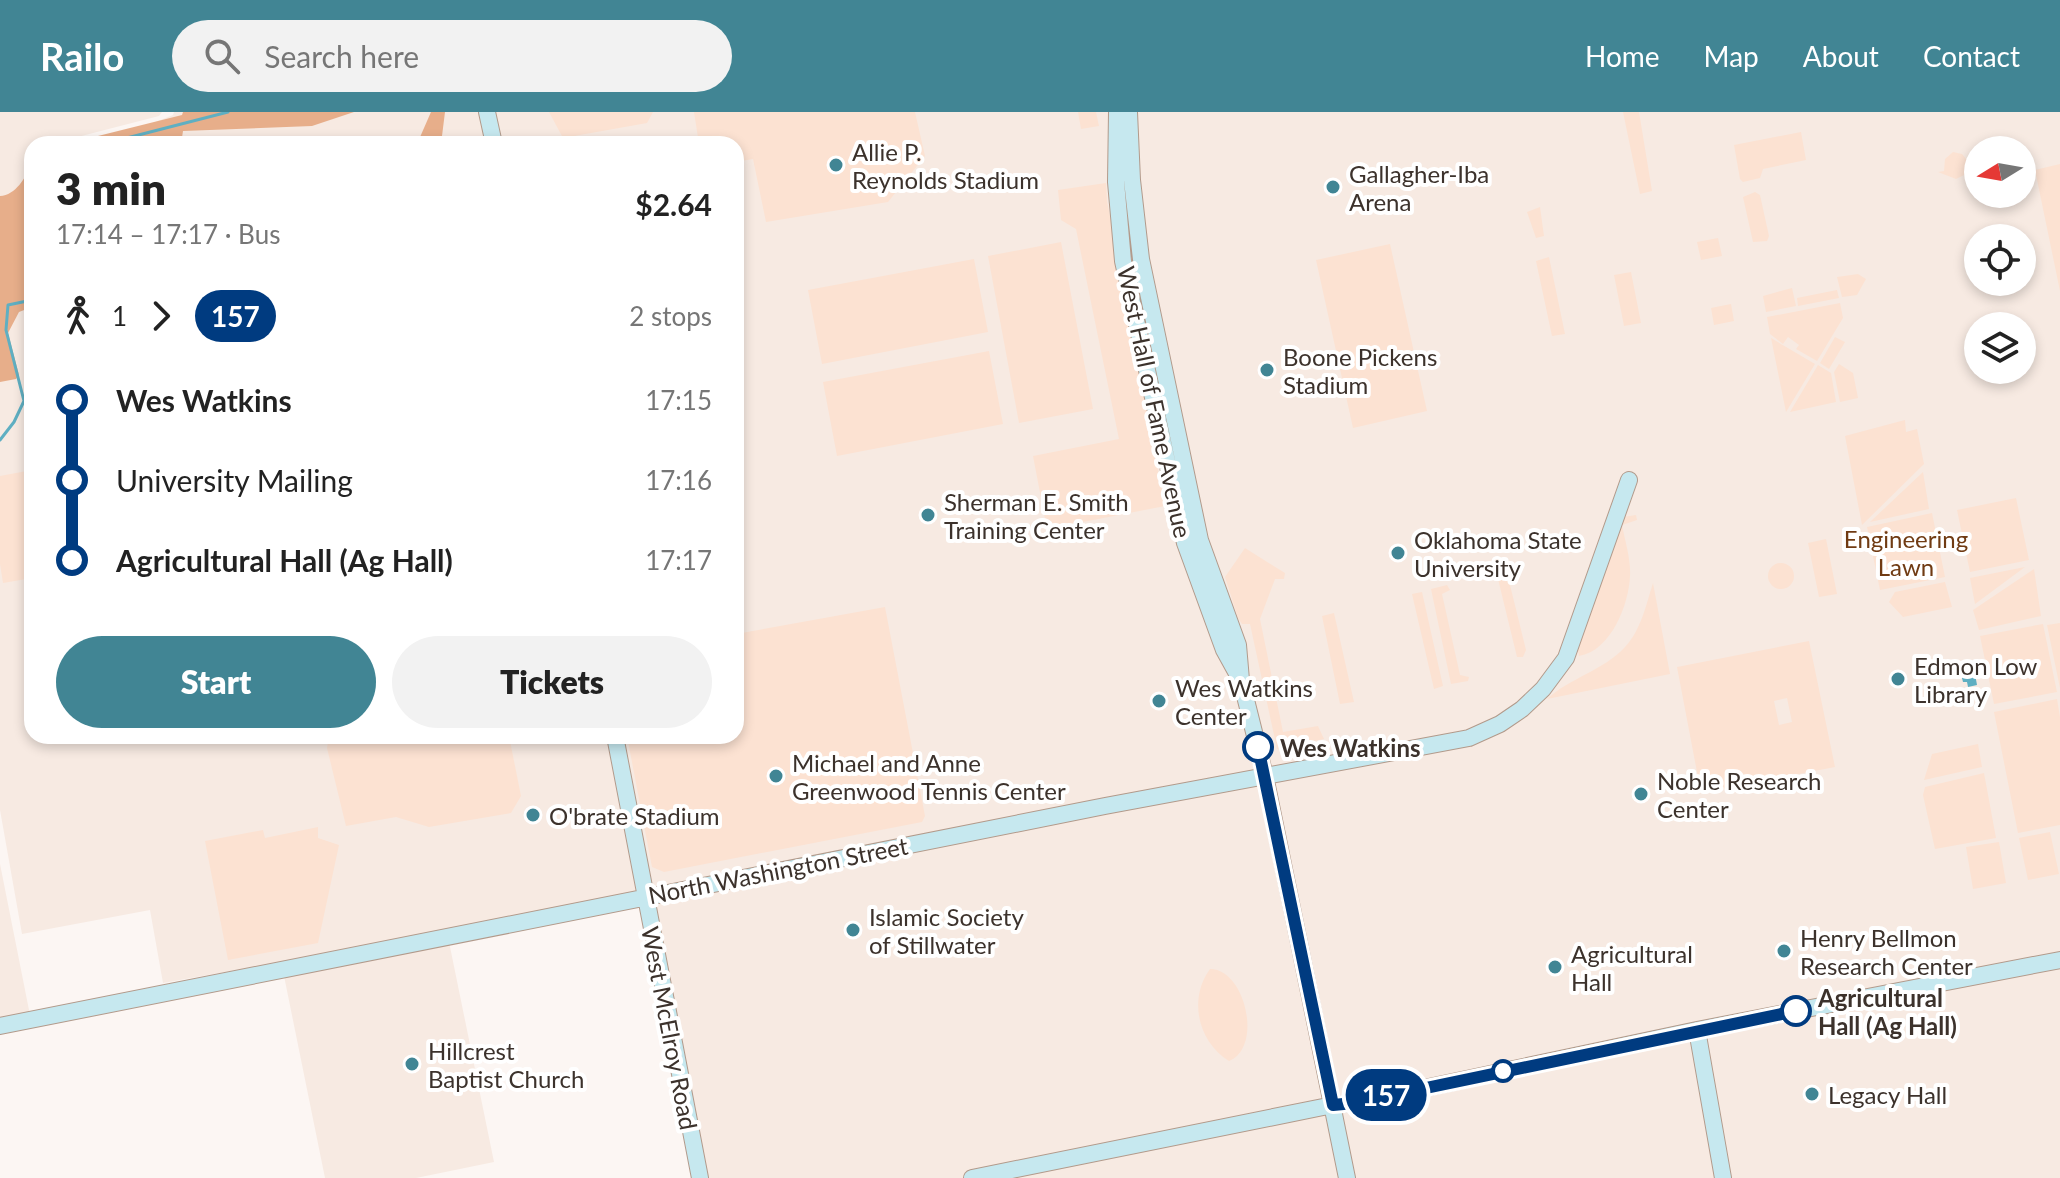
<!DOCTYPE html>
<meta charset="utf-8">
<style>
body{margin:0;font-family:Lato,sans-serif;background:#f2f2f2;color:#222;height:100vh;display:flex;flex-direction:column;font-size:30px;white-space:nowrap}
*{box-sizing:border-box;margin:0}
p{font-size:26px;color:#767676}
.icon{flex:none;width:44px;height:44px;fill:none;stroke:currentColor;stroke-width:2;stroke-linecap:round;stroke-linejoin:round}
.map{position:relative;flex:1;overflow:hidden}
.sheet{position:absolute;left:24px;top:24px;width:720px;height:608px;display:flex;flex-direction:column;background:#fff;border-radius:24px;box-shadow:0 4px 12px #0003}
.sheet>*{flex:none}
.badge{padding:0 16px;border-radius:26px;font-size:28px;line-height:52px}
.needle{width:52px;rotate:259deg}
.buttons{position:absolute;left:1964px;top:24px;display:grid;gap:16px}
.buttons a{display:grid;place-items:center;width:72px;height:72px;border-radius:50%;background:#fff;box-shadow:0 4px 12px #0003;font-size:40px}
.map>.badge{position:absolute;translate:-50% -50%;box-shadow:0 0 0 4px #fff}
.legs{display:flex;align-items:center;gap:12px;height:88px;padding:0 32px;font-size:26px}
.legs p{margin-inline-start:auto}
.head{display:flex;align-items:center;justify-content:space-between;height:136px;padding:0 32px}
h1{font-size:44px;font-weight:800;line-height:60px}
.primary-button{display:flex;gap:16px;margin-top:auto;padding:16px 32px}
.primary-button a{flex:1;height:92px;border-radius:48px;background:#418594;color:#fff;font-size:32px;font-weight:800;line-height:92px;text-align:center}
.primary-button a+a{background:#f2f2f2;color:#222}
ul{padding:0 32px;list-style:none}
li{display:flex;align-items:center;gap:28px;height:80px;font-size:30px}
li i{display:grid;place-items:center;width:12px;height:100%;margin:0 10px;background:currentColor}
li i::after{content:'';width:20px;height:20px;margin:-10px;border:6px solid;border-radius:50%;background:#fff}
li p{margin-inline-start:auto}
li:first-child i{background:linear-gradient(#0000 50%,currentColor 0)}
li:last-child i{background:linear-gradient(currentColor 50%,#0000 0)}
header{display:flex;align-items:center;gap:48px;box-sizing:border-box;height:112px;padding:0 40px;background:#418594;color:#fff}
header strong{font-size:38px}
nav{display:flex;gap:44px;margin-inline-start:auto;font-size:28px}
.search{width:560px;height:72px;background:#f2f2f2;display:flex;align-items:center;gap:20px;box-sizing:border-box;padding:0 28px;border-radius:44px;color:#767676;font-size:30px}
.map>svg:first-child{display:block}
</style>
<header>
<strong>Railo</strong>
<div class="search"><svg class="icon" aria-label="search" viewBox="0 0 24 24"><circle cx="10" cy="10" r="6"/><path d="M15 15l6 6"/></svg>Search here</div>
<nav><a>Home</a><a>Map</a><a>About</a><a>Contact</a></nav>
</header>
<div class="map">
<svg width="2060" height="1066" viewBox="0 0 2060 1066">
<rect width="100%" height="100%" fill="#fcf6f3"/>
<path fill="#f7eae2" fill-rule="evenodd" d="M0,0H162L159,4L66,28L62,32H32V69L0,99Z
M174,0H2060V1066H699L645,785L163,871L150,798L22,822L0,698V112L32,87V624H736V32H100L173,3ZM1978,38H2022V82H1978ZM1978,126H2022V170H1978ZM1978,214H2022V258H1978Z
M0,752L31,908L0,914Z
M448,825L494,1050L416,1066H325L283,859Z"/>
<path fill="#fce2d2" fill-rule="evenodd" d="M549,0H653L647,11L563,26Z
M694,0H915L925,44L888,90L766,110L753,47L736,50V32H699Z
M1078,0H1096L1099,14L1081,17Z
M1623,0H1639L1652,79L1640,82Z
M1801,20L1806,48L1763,57L1760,66L1743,70L1740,67L1734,33Z
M1953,40L1962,42L1972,54L1968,61L1956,67L1938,60L1944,59L1945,47Z
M2060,52V179L2035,58Z
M1106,71L1107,89L1153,321L1151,322L1165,394L1047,417L1033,344L1119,327L1076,117L1061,108L1058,78Z
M1755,80L1760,83L1769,124L1767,129L1753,130L1743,85Z
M1540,95L1544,124L1536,126L1527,100Z
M1718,126L1722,144L1701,148L1697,130Z
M1061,130L1093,297L1019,311L988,144Z
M1390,132L1427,299L1353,316L1316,148Z
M1549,145L1565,222L1552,224L1536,149Z
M974,147L988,220L822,252L808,178Z
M1631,160L1641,211L1624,214L1614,163Z
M1858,162L1866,167L1857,183L1842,185L1837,165Z
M1792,176L1796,194L1766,200L1763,184Z
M1837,178L1839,186L1798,194L1797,186Z
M1840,191L1843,206L1817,249L1796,237L1799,233L1788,225L1783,232L1770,222L1767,205Z
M1731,192L1734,209L1714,213L1711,196Z
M1835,225L1845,230L1829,257L1820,251Z
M1771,226L1815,252L1786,300Z
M989,239L1003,312L837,344L823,270Z
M1839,252L1853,261L1858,286L1840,290L1834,260Z
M1818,253L1831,261L1836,290L1790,300Z
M1905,308L1906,320L1917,317L1924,352L1862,413L1845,324Z
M32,358V466L3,471L0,452V364Z
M1923,360L1929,397L1870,410Z
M2016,386L2029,448L1970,460L1957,398Z
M1932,401L1945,465L1880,478L1867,415Z
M1636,403L1637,408L1622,413C1625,429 1631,447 1630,464C1629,492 1611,539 1579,544L1577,534L1623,405Z
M1826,427L1837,482L1819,485L1808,431Z
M1245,436L1285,461L1284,467H1275L1260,507L1283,620L1318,614L1324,627L1277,637L1250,512H1242L1238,506L1225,465Z
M1768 464a13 13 0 1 1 26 0a13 13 0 1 1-26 0Z
M2025,455L1975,492L1970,466Z
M2034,457L2041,504L1979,518L1973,498Z
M1508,465L1526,538L1523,545H1517L1498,467Z
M1945,470L1952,495L1903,505L1889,490L1895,480Z
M1653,471L1670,562L1547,587C1570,566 1604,558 1625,535C1641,518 1646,493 1653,471Z
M1447,473L1450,478L1442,482L1460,563L1469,565L1468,569L1451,572L1431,477Z
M1422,480L1443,574L1434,577L1412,482Z
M885,495L925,704L922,710L664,760L652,755L627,624H736V522Z
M1334,501L1354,590L1340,592L1322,504Z
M2060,511V576L2047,513Z
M2043,512L2057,580L1994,592L1980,524Z
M1809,529L1835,655L1701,681L1677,555ZM1787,586L1792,610L1779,613L1774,589Z
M2057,587L2060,605V713L2018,721L1994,600Z
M329,624H509L521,684L511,701L429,715L396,705L346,714L327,636Z
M1978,632L1982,655L1924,668L1932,642Z
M1984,661L1996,726L1935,737L1923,683L1925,675Z
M318,715V726L339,733L318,831L228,848L205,729L263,718L265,726Z
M2050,720L2059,762L2028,768L2019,726Z
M1999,730L2006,771L1973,777L1966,735Z
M1210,857C1246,857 1263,936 1229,949C1198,930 1188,887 1210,857Z"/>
<path fill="#e7ae8a" d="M183,0H354L312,14L183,19L181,32H66L182,3Z
M431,0H445L441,32H417Z
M32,52V195L19,200L8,221L19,263L16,267L0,270V84C16,83 25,66 32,52Z"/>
<path fill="#5fafc2" d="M1973,551L1977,573L1968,575L1967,570H1963L1960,558L1965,557L1964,553Z"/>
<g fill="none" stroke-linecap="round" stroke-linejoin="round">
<path stroke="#5fafc2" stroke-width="3" d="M115,32L119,28L228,0
M0,328L14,310L24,289L6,218L8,193L32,188"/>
<defs>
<path id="secondary" d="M487,0L494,32
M1117,0L1116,70L1123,149L1185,431L1224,538L1240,567
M1129,0L1132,68L1141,147L1200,428L1238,533L1241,568L1265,664L1347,1066
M615,624L700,1066
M0,914L1105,694L1469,626L1500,612L1522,597L1543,577L1566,546L1629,368
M1697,918L1723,1066
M972,1066L1333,993L1354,991L1697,918L2060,848"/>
</defs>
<use href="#secondary" stroke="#b29a8b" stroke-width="18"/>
<use href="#secondary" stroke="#c6e8ef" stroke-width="16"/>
</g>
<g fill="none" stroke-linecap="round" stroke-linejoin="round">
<defs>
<path id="line-1" d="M1258,635L1333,993L1354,991L1796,899"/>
</defs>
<use href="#line-1" stroke="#fff" stroke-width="18"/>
<use href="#line-1" stroke="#003b80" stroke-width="12"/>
</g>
<g fill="#418594" stroke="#fff" stroke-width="3">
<circle cx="836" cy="53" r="8"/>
<circle cx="1333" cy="75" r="8"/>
<circle cx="1267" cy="258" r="8"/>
<circle cx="928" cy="403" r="8"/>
<circle cx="1398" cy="441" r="8"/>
<circle cx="1898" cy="567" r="8"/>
<circle cx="1159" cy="589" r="8"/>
<circle cx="776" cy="664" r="8"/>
<circle cx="1641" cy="682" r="8"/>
<circle cx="533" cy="703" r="8"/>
<circle cx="853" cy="818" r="8"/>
<circle cx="1784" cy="839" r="8"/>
<circle cx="1555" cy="855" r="8"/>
<circle cx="412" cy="952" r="8"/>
<circle cx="1812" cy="982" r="8"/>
</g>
<g fill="#fff" stroke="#003b80" stroke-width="4">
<circle cx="1258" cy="635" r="14"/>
<circle cx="1796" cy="899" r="14"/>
<circle cx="1503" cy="959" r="10"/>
</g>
<g text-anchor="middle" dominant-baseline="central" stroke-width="8" stroke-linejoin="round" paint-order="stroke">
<g font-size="24" fill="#3c322c" stroke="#fff" text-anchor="start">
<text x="852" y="39">Allie P.<tspan x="852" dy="28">Reynolds Stadium</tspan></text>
<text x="1349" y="61">Gallagher-Iba<tspan x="1349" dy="28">Arena</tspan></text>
<text x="1283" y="244">Boone Pickens<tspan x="1283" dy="28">Stadium</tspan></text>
<text x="944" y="389">Sherman E. Smith<tspan x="944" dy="28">Training Center</tspan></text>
<text x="1414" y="427">Oklahoma State<tspan x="1414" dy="28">University</tspan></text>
<text x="1914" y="553">Edmon Low<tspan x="1914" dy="28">Library</tspan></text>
<text x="1175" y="575">Wes Watkins<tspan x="1175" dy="28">Center</tspan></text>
<text x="792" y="650">Michael and Anne<tspan x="792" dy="28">Greenwood Tennis Center</tspan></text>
<text x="1657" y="668">Noble Research<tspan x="1657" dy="28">Center</tspan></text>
<text x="549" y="703">O'brate Stadium</text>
<text x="869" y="804">Islamic Society<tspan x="869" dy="28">of Stillwater</tspan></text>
<text x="1800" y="825">Henry Bellmon<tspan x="1800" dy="28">Research Center</tspan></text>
<text x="1571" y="841">Agricultural<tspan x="1571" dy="28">Hall</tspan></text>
<text x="428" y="938">Hillcrest<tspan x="428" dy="28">Baptist Church</tspan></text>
<text x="1828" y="982">Legacy Hall</text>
</g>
<g font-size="24" fill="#3c322c" stroke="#fff">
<text transform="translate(1155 290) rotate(78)">West Hall of Fame Avenue</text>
<text transform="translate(778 758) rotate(-11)">North Washington Street</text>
<text transform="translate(670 916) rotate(79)">West McElroy Road</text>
</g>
<g font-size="24" fill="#703b13" stroke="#fff">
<text x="1906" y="426">Engineering<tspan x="1906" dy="28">Lawn</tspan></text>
</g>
<g font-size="24" font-weight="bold" fill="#3c322c" stroke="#fff" text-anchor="start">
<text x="1280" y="635">Wes Watkins</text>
<text x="1818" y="885">Agricultural<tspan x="1818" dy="28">Hall (Ag Hall)</tspan></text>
</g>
</g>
</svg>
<div class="buttons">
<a><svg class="needle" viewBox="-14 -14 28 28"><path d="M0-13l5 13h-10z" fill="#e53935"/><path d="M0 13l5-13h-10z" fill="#767676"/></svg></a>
<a><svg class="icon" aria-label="locate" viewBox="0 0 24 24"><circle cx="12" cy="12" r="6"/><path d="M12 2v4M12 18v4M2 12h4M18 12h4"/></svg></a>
<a><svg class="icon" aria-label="layers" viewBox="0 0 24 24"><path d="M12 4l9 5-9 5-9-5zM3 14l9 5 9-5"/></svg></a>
</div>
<b class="badge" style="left:1386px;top:983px;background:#003b80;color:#fff">157</b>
<section class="sheet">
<div class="head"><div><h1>3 min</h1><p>17:14 – 17:17 · Bus</p></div><b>$2.64</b></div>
<div class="legs"><svg class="icon" aria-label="walk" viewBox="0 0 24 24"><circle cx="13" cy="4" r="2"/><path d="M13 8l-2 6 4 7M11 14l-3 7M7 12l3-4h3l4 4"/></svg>1<svg class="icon" aria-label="forward" viewBox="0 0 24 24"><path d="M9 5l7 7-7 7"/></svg><b class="badge" style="background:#003b80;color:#fff">157</b><p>2 stops</p></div>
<ul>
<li><i style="color:#003b80"></i><b>Wes Watkins</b><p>17:15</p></li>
<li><i style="color:#003b80"></i><span>University Mailing</span><p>17:16</p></li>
<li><i style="color:#003b80"></i><b>Agricultural Hall (Ag Hall)</b><p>17:17</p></li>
</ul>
<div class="primary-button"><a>Start</a><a>Tickets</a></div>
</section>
</div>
